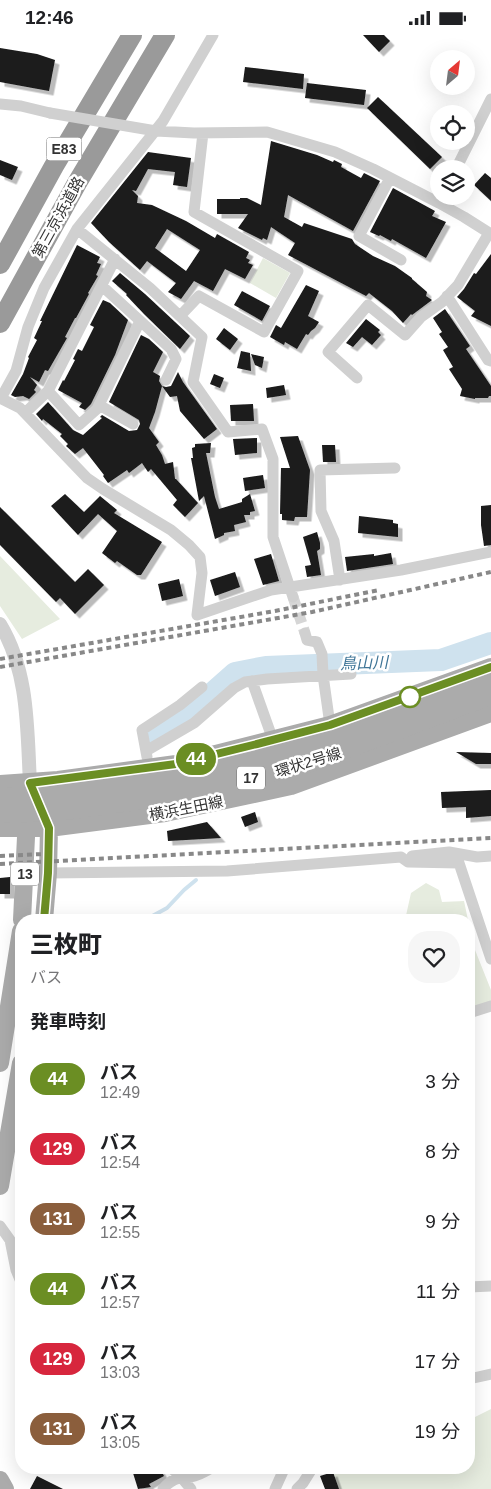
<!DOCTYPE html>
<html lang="ja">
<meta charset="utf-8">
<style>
body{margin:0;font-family:Arial,"Noto Sans JP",sans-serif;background:#f6f6f6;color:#202124;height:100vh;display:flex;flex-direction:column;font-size:19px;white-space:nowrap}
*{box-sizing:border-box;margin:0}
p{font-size:16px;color:#757577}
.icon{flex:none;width:28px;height:28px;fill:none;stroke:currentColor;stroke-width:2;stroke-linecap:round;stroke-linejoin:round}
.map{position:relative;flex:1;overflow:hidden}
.panel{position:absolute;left:15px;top:879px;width:460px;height:560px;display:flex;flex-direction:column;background:#fff;border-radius:20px;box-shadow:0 5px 20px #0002}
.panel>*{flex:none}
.badge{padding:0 10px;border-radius:16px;font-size:18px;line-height:32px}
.needle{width:32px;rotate:28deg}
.tools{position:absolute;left:430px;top:15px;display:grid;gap:10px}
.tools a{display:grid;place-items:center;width:45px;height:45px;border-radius:50%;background:#fff;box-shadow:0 5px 20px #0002;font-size:25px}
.map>.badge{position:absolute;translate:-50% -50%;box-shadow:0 0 0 2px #fff}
h2{padding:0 15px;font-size:19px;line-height:45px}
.round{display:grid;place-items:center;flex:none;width:52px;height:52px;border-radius:20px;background:#f6f6f6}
.overview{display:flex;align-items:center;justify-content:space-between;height:85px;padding:0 15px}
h1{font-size:24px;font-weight:800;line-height:38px}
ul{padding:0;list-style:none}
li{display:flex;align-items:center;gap:15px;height:70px;padding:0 15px}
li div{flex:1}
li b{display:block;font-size:19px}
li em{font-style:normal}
li .badge{min-width:55px;font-weight:700;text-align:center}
.status{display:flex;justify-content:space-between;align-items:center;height:35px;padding:0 25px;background:#fff;direction:ltr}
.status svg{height:14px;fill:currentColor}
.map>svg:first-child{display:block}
</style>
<div class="status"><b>12:46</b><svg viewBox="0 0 49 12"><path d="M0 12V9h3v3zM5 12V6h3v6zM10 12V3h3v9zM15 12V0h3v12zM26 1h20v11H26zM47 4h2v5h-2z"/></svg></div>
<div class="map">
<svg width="491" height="1454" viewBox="0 0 491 1454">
<defs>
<filter id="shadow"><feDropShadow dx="4.5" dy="4.5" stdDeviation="0" flood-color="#0004"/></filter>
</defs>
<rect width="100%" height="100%" fill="#fff"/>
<path fill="#e6ecdf" d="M263,223L290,238L276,263L250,248Z
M0,521L60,584L22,604L0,571Z
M426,848L439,855L442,867L464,866L468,885H405L411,858Z
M469,888L475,915L491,955V967L469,974Z
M21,1165V1229L17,1196Z
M491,1374V1454H339L333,1437L343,1432H469V1385Z"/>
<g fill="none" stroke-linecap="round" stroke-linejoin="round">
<path stroke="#cfe2ee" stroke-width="4" d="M145,885L167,873L184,855L196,845"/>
<path stroke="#cfe2ee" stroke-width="22" d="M152,701L192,676L235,638L266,632L441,625L491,608"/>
</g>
<path fill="#1a1a1a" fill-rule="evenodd" filter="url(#shadow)" d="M363,0H384L390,6L379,17Z
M0,13L37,19L55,25L49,56L0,47Z
M245,32L304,39L303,54L243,47Z
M307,48L366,55L364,70L305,63Z
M378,62L442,122L430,134L367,73Z
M271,106L317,120L333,127L334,125L342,129L341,132L361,143L364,138L380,146L353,196L288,160L284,182L302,192L304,188L352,204L355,209L373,221L395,231L412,243V244L427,257L426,261L432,265L412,280L411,279L403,288L392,276L369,258L366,261L288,220L295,208L271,192L267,205L263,203L262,205L238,193L248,179H217V164H240V163H247L261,170Z
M148,117L191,123L187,152L173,150L175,137L148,134L136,156L132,155L138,161L137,168L152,170L186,186L215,203L217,199L249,217L246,223L250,225L248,228L253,230L245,244L225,234L213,256L194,246L181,264L168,257L176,248L147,226L140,235L109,207L91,188ZM167,194L200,215L186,236L155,213Z
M0,125L18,132L12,145L0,140Z
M485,138L491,143V166L474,150Z
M393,153L435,176L432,181L446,187L426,223L392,204L391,206L380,200L379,201L370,197Z
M77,210L100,222L97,228L101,229L96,240L98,241L88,258L89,259L76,283H75L65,302L67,303L48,336L45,335L39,347L30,342L37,350L34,355L36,357L29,364L23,361L15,362L11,360L23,339L29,323L28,322L37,305L34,303L42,286H40Z
M491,219V291L471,281L475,276L457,262L464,254L474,238L476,239Z
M120,238L145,259L190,301L180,314L144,279L126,260L127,259L112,246Z
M306,250L319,256L308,281L319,287L315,293L311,296L308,300L306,299L297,314L285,307L284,310L270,302L276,290L281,293Z
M242,256L270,271L262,286L234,270Z
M103,265L110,268L128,285L115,320L91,369L85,375L79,372L82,368L58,355L63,345L64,346L75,325L73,324L78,314L82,316L94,292L90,290Z
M445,274L470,311L466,314L491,351V361H489L488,363H475V364L460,361L462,354L449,334L453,332L443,315L448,312L439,299L442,297L433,283Z
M366,284L380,295L378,297L381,300L372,310L362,302L353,312L346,308Z
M224,293L238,304L230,315L216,304Z
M141,300L149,304L163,317L153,337L160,341L159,346L162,351L155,377L149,393L159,407L156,410L162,420L165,429L173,427L175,444H176L198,468L185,482L173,470L177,465L151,434L148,437L142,428L129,438L127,435L108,448L103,441L104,440L83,413L75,419L66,411L68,409L60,401L62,399L43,384L42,386L36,379L48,367L73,395L83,400L102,383L100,382L102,380L129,396L137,395L140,389L139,385L109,367Z
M241,316L250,318L251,336L237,333Z
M251,319L264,322L262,333L255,330Z
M178,337L183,347L217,394L204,404L180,376L177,361L170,362L162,351L166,352L171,351Z
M214,339L224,343L220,353L210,349Z
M284,350L286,360L267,363L266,353Z
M253,369L254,386H231L230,370Z
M298,401L310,435L307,482H295L294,486L282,485V479H280L281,433H290L280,402Z
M257,403V418L235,420L233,404Z
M211,408L210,418H206L215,462L219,474L242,467V464L250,459L255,476L250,477V480H244L246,487L234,490L235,496L224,498V500L215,504L204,461L199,466L191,423H193L192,413L195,412V409Z
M322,410H335L336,427H323Z
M263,440L265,453L245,456L243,443Z
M65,459L84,477L100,461L117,475L114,478L162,507L141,540H137L117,526L115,528L102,518L117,496L98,479L78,500L51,471Z
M491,470V510L484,511L481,490V471Z
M0,472L75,547L88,534L104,550L75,579L60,563L56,567L0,510Z
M359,481L393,485V488L398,489V502L358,498Z
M317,497L320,508V514L317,516L321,540L307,542L305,531L311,530L303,502Z
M391,518L393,529L347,536L345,522L374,519V521Z
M271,519L279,546L263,550L254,524Z
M235,537L240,552L215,561L210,545Z
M179,544L183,561L162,566L158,549Z
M456,717L491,718V729H476Z
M491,755V781L466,783V772L442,773L441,757Z
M255,777L258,787L245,792L241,782Z
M207,787L221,803L168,806L167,796Z
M10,842V859H0V843Z
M150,1432H159L164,1441L149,1449L151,1452L138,1454L133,1438Z
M333,1437L339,1454H325L320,1441Z
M37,1441L63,1454H30Z"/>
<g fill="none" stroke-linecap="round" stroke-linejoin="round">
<path stroke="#d6d6d6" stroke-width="11" stroke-dasharray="11 5.5" stroke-linecap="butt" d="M293,562L305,598"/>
<path stroke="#d0d0d0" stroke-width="11" d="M0,69L21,71L50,78
M156,96L194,98L267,97L335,117L373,134L439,168L464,182L491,199
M456,134L491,64
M390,143L359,201L401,225
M77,194L150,253L202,302L193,347L228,397L262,394L273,424V502L293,562
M102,251L171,314L176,324L166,345
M447,261L488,325L491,326
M180,281L199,261L264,297L298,236L194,177L203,98
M357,343L328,317L368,270L405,300L421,282L442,267L458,250L489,198
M48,356L79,390L97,374L140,286
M0,363L20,373L87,443L103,454L171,495L189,510L200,522L202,538L197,580L271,555L401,535L491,517
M1,363L16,336L28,292L44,253L77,194L163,86L213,0
M99,370L133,389
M25,378L48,356L115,224
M340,545L334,506L321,476L320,435L395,433
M305,598L307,605L317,607L322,619L323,640L330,690
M252,646L273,705
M146,716L194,688L234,653L245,647L267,644L351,639
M147,722L142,695L180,670L202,652
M412,821L449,817L477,822L491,821
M48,838L227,836L401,822L408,827L459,828L491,924
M469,978L491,971
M0,1191L10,1205L16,1235L21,1247
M469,1252L491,1251
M469,1344L491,1339
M170,1432L181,1442L191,1454
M163,1454C175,1439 184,1445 197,1440C203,1438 208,1435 213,1432
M275,1454L285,1432
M297,1454L303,1448L313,1432"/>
<path stroke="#d0d0d0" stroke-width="14" d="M0,589C29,637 27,694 30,748L34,756"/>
<path stroke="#ababab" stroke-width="18" d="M0,749L58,745L176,729L330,690L491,632
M0,793H49L165,778L291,751L491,678
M22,885L27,781
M44,885L48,838L49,793
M0,1028L21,896
M0,1151L21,1028
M0,1445L5,1454"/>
<path stroke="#9a9a9a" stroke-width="20" d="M0,229L54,131L132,0
M0,288L77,148L165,0"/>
<path stroke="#888" stroke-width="4" stroke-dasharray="5 4" stroke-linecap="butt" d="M0,624L275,576L379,555
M0,632L312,577L491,537
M0,821L44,819
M0,829L491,803"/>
<path stroke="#d0d0d0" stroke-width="11" d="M50,78L156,96"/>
<path stroke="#ababab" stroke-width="18" d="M0,762L56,760L161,746L255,724L333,703L491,645
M0,779L58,777L158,763L305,730L491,661"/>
</g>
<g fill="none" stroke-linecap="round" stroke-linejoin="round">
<defs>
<path id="line" d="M44,885L48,838L49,793L30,748L176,729L257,709L330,690L491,632"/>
</defs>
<use href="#line" stroke="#fff" stroke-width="11"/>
<use href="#line" stroke="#6b8e23" stroke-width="8"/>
</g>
<circle fill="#fff" stroke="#6b8e23" stroke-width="2.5" cx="410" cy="662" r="10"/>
<g text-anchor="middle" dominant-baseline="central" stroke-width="5" stroke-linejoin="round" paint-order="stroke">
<g fill="#fff" stroke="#707070" stroke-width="1">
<rect x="46.5" y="102.5" width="35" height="23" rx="4"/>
<rect x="237" y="731.5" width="28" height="23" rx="4"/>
<rect x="11" y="827.5" width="28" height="23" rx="4"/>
</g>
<g font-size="14" font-weight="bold" fill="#333">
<text x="64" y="114">E83</text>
<text x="251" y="743">17</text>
<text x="25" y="839">13</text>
</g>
<g font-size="15" fill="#333" stroke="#fff">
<text transform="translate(58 182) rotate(-61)">第三京浜道路</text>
<text transform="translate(308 727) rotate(-17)">環状2号線</text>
<text transform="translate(186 773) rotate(-11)">横浜生田線</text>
</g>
<g font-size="16" font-style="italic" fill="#3f7597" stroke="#fff">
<text transform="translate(364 628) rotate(-2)">鳥山川</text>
</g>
</g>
</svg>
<div class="tools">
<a><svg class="needle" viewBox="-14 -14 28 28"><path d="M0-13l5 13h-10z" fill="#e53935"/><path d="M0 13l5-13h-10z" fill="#757577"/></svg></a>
<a><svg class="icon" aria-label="locate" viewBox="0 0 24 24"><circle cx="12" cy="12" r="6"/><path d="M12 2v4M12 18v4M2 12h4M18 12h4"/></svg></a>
<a><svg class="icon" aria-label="layers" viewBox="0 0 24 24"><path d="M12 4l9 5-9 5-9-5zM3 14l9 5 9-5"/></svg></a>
</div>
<b class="badge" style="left:196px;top:724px;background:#6b8e23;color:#fff">44</b>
<section class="panel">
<div class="overview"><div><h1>三枚町</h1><p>バス</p></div><a class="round"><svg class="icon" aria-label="heart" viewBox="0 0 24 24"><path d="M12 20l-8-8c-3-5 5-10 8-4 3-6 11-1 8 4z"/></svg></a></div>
<h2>発車時刻</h2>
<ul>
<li><span class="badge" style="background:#6b8e23;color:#fff">44</span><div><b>バス</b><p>12:49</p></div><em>3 分</em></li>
<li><span class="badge" style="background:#d7263d;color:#fff">129</span><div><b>バス</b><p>12:54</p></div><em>8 分</em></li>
<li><span class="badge" style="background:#8b5e3c;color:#fff">131</span><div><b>バス</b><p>12:55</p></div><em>9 分</em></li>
<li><span class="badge" style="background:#6b8e23;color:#fff">44</span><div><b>バス</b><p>12:57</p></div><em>11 分</em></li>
<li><span class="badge" style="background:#d7263d;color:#fff">129</span><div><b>バス</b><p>13:03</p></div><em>17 分</em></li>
<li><span class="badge" style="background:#8b5e3c;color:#fff">131</span><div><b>バス</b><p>13:05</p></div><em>19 分</em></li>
</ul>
</section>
</div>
